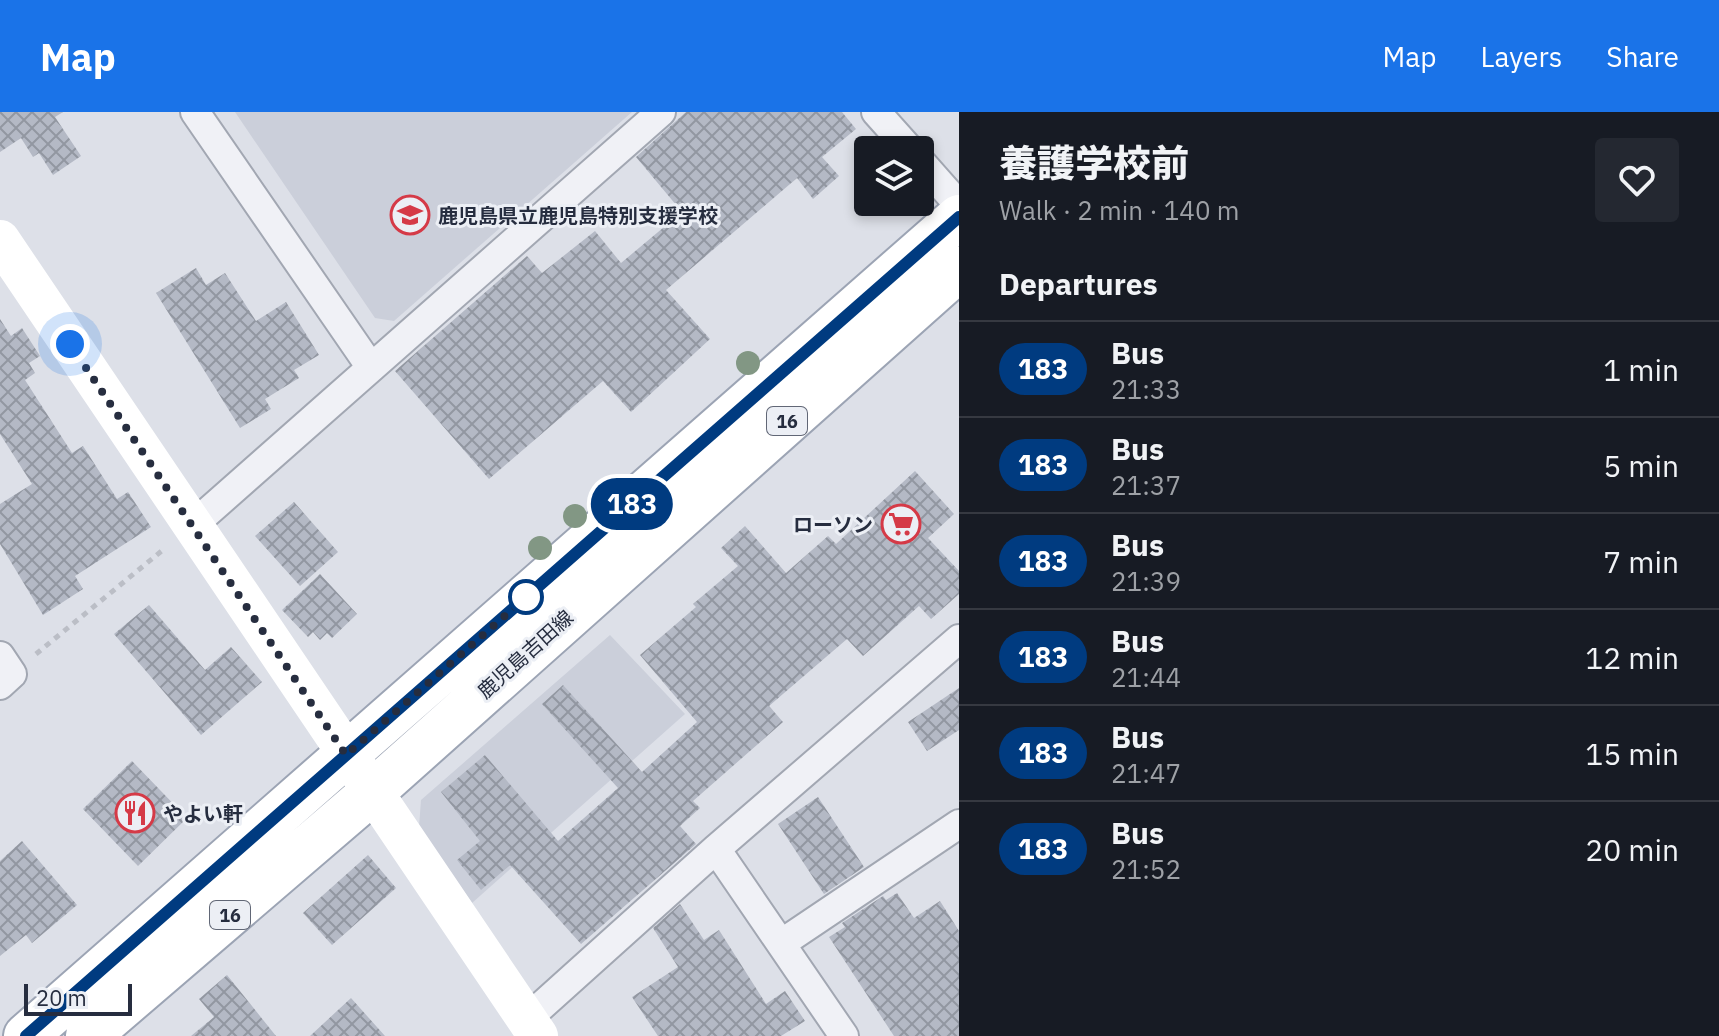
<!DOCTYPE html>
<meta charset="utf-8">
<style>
body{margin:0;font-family:"IBM Plex Sans","Noto Sans JP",sans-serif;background:#242831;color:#f1f3f6;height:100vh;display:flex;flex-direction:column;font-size:30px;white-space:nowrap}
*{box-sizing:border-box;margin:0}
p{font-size:26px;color:#9ea1a6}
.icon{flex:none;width:44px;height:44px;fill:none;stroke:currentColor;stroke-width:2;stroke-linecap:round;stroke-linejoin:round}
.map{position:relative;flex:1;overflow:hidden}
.sheet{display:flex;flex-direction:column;background:#171b24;width:760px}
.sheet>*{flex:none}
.badge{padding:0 16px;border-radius:26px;font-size:28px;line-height:52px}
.tools{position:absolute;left:854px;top:24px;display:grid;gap:16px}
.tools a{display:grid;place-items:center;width:80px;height:80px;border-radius:8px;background:#171b24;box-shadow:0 4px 12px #0003;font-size:40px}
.scale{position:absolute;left:24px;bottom:20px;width:108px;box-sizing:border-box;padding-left:8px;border:4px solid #262d3f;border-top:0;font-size:22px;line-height:28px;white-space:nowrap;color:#262d3f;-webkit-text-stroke:6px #eceff5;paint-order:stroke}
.you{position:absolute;width:40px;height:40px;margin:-20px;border:6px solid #fff;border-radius:50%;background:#1a73e8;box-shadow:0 0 0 12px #1a73e833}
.map>.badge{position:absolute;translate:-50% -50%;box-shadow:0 0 0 4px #fff}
h2{padding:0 40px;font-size:30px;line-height:72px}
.round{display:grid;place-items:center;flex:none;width:84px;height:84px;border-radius:8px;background:#242831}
.overview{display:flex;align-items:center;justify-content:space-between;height:136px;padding:0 40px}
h1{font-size:38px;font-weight:800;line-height:60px}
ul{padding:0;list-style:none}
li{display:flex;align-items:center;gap:24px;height:96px;padding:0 40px;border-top:2px solid #363941}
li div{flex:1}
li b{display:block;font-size:30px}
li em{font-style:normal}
li .badge{min-width:88px;font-weight:700;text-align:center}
header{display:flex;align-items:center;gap:48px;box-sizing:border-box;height:112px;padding:0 40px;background:#1a73e8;color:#fff}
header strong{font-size:38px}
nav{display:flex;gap:44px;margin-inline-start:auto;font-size:28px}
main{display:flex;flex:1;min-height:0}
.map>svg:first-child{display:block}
</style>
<header>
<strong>Map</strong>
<nav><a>Map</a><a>Layers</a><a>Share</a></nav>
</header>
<main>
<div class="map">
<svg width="959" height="924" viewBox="0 0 959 924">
<defs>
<pattern id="building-cross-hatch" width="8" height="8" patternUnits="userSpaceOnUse" patternTransform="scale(2)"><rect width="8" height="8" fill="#b4b9c5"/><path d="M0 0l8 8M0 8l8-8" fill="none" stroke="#9297a1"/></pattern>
</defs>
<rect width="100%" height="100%" fill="#dde0e8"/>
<path fill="#cbcfda" d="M235,0H632L394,209L375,206Z
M610,523L685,602L472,791L419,715L421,688Z"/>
<path fill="url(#building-cross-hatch)" d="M0,0H63L55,5L81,44L53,63L39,41L33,45L21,26L0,40Z
M686,0H842L856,17L822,45L839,64L813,87L797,66L666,178L710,227L631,300L603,269L489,367L395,259L527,144L542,161L595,119L621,151L682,100L636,45Z
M196,156L206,173L225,161L256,209L286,190L319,243L294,258L299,266L265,287L271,297L240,316L156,181Z
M0,207L11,224L22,216L40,244L29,251L35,261L25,268L72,341L83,334L117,387L128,380L151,415L75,464L83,477L43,503L0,432V392L32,372L0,322Z
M915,359L954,402L928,426L959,459V482L931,507L919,494L863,544L847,527L769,594L783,610L693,689L700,696L680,714L696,732L581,832L510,753L481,778L457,748L480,729L441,680L485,643L558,729L618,676L542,592L563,573L642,660L697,610L640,543L696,495L693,492L738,454L721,436L745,414L786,461L828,424L836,432Z
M294,390L338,440L300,474L255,424Z
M320,462L357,502L332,526L327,521L320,528L313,520L308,525L282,498Z
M149,493L205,558L231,535L262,570L201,623L114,522Z
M959,576V618L927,639L908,610Z
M132,649L187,706L138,754L83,697Z
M818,685L864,755L824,782L778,712Z
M22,729L77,793L32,831L26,823L0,844V749Z
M368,743L396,776L332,833L303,801Z
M897,781L914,806L940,789L959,819V924H894L829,825L845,815L842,811L883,784L886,788Z
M680,792L704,828L719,818L766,892L785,879L805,909L781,924H658L632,885L678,855L653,816Z
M227,863L276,924H191L214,905L199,887Z
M351,886L385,924H310Z"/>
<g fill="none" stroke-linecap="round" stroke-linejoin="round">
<defs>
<path id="street" d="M195,0L370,254
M876,0L910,38
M920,49L959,93
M193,413L661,0
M0,544L12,562L0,573
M716,737L844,924
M782,831L959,712
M527,907L716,737L959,527"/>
<path id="primary" d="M26,924L959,105
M88,924L371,681L959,157"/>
</defs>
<use href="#street" stroke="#a2a7b2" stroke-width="32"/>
<use href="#primary" stroke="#9ca4b4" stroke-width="48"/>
<path stroke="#bbbec6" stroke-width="5" stroke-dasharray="6 6" stroke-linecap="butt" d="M36,542L164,437"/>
<use href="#street" stroke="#f0f1f6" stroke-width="28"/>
<path stroke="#fff" stroke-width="40" d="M0,128L538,924"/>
<use href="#primary" stroke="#fff" stroke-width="44"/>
</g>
<g fill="#829784">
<circle cx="748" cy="251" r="12"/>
<circle cx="575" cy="404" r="12"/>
<circle cx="540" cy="436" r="12"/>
</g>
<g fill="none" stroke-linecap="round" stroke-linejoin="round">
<defs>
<path id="line" d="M26,924L959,105"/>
</defs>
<use href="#line" stroke="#fff" stroke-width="18"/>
<use href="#line" stroke="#003b80" stroke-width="12"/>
<path stroke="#262d3f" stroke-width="8" stroke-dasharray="0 14.4" d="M70,232L346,643L531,481L526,485"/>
</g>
<defs>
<symbol id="school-ring" viewBox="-11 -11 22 22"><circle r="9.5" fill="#eceff5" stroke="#d53a47" stroke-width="1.5"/><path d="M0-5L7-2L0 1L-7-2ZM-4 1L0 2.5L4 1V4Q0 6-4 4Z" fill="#d53a47"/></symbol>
<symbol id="supermarket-ring" viewBox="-11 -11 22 22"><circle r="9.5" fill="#eceff5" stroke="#d53a47" stroke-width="1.5"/><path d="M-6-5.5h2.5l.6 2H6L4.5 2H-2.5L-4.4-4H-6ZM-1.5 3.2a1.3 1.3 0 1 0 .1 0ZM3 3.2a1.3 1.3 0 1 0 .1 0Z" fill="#d53a47"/></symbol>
<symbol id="restaurant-ring" viewBox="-11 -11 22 22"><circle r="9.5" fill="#eceff5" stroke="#d53a47" stroke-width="1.5"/><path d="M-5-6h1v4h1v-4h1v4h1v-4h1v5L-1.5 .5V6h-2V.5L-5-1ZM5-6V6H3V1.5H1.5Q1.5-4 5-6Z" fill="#d53a47"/></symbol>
</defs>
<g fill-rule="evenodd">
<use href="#school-ring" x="388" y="81" width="44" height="44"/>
<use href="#supermarket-ring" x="879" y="390" width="44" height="44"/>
<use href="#restaurant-ring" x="113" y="679" width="44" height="44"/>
</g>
<circle fill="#fff" stroke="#003b80" stroke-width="4" cx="526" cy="485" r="16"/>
<g text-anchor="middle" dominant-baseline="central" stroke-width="6" stroke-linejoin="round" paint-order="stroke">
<g fill="#eceff5" stroke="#616776" stroke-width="2">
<rect x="767" y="295" width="40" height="28" rx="6"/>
<rect x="210" y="789" width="40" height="28" rx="6"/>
</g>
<g font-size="18" font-weight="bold" fill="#262d3f">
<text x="787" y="309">16</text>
<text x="230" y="803">16</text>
</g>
<g font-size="20" font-weight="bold" fill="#262d3f" stroke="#eceff5" text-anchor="start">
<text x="438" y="103">鹿児島県立鹿児島特別支援学校</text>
<text x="873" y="412" text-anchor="end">ローソン</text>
<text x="163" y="701">やよい軒</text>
</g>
<g font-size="20" fill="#262d3f" stroke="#eceff5">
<text transform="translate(525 542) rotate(-42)">鹿児島吉田線</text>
</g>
</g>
</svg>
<div class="tools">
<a><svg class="icon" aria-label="layers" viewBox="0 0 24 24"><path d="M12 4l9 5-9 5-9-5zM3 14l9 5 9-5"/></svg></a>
</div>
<div class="scale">20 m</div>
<div class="you" style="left:70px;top:232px"></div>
<b class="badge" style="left:632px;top:392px;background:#003b80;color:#fff">183</b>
</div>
<section class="sheet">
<div class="overview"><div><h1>養護学校前</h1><p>Walk · 2 min · 140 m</p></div><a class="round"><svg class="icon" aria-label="heart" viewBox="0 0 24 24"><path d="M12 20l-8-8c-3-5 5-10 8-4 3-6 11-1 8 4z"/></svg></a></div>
<h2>Departures</h2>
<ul>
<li><span class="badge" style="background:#003b80;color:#fff">183</span><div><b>Bus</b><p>21:33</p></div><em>1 min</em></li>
<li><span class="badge" style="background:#003b80;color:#fff">183</span><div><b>Bus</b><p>21:37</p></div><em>5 min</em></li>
<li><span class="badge" style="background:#003b80;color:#fff">183</span><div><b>Bus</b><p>21:39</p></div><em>7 min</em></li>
<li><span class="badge" style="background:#003b80;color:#fff">183</span><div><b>Bus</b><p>21:44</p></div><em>12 min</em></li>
<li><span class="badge" style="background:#003b80;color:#fff">183</span><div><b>Bus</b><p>21:47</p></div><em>15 min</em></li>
<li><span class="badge" style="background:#003b80;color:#fff">183</span><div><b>Bus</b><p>21:52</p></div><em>20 min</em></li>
</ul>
</section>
</main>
